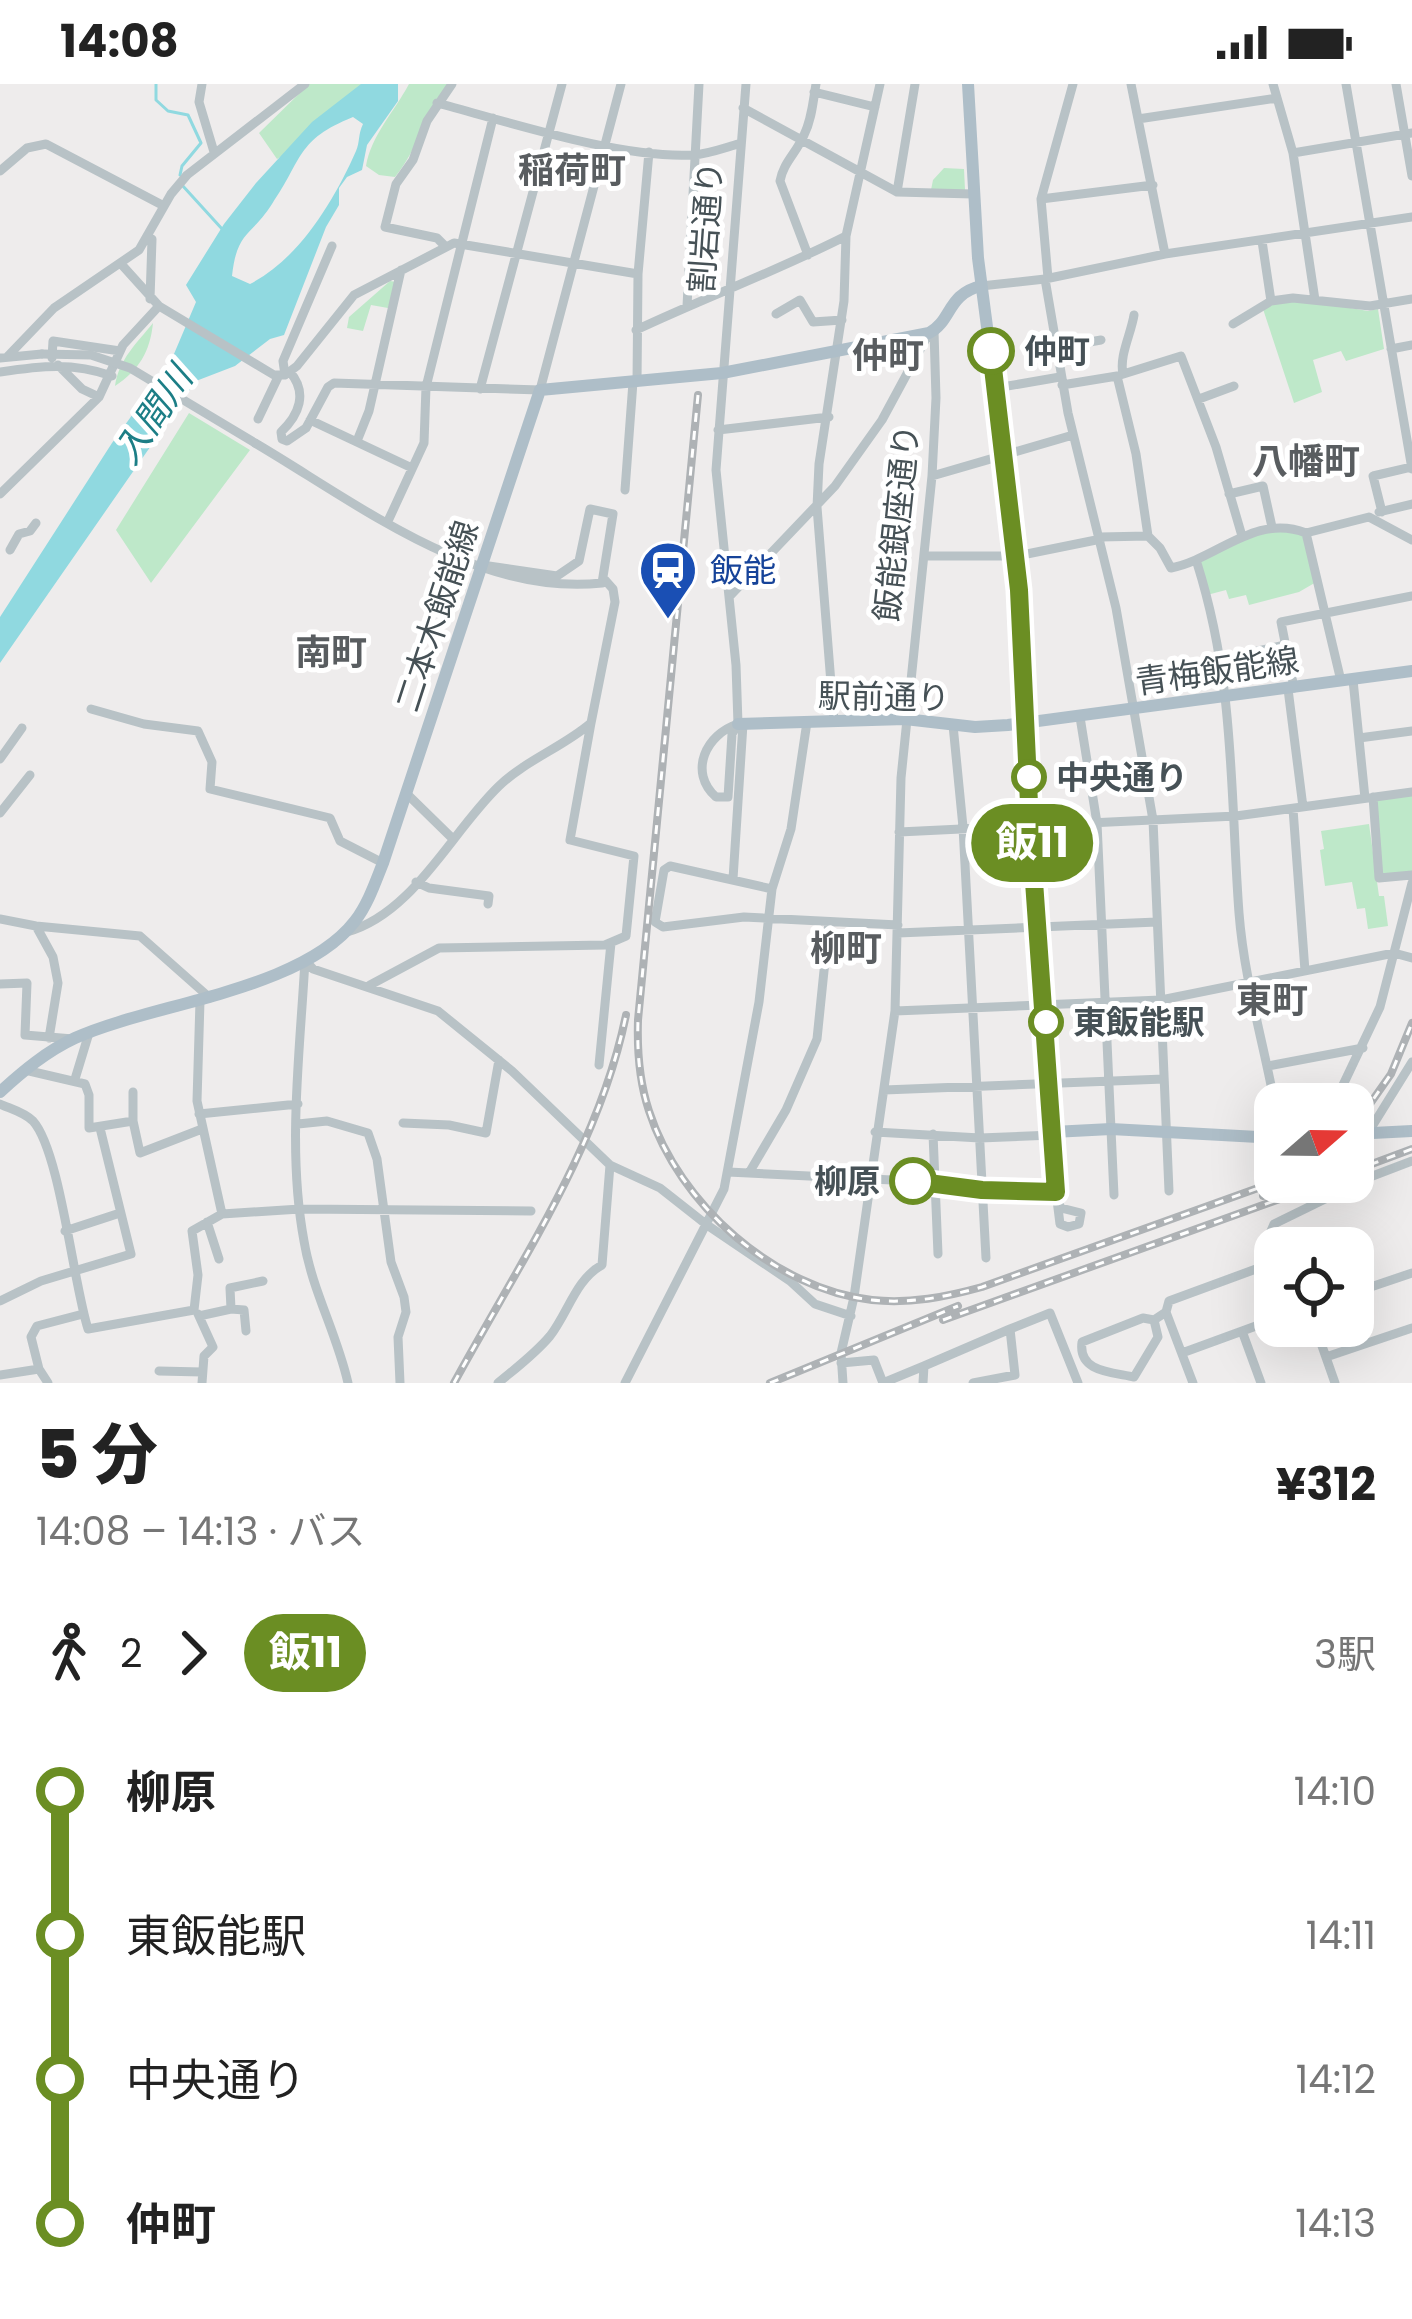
<!DOCTYPE html>
<html lang="ja">
<meta charset="utf-8">
<style>
body{margin:0;font-family:Poppins,"Noto Sans JP",sans-serif;background:#f6f6f6;color:#222;height:100vh;display:flex;flex-direction:column;font-size:45px;white-space:nowrap}
*{box-sizing:border-box;margin:0}
p{font-size:39px;color:#767676}
.icon{flex:none;width:66px;height:66px;fill:none;stroke:currentColor;stroke-width:2;stroke-linecap:round;stroke-linejoin:round}
.map{position:relative;height:1299px;overflow:hidden}
.drawer{display:flex;flex-direction:column;background:#fff;flex:1}
.drawer>*{flex:none}
.badge{padding:0 24px;border-radius:39px;font-size:42px;line-height:78px}
.needle{width:78px;rotate:70deg}
.controls{position:absolute;left:1254px;top:999px;display:grid;gap:24px}
.controls a{display:grid;place-items:center;width:120px;height:120px;border-radius:24px;background:#fff;box-shadow:0 12px 48px #0002;font-size:60px}
.map>.badge{position:absolute;translate:-50% -50%;box-shadow:0 0 0 6px #fff}
.legs{display:flex;align-items:center;gap:18px;height:132px;padding:0 36px;font-size:39px}
.legs p{margin-inline-start:auto}
.headline{display:flex;align-items:center;justify-content:space-between;height:204px;padding:0 36px}
h1{font-size:66px;font-weight:800;line-height:90px}
ul{padding:0 36px;list-style:none}
li{display:flex;align-items:center;gap:42px;height:144px;font-size:45px}
li i{display:grid;place-items:center;width:18px;height:100%;margin:0 15px;background:currentColor}
li i::after{content:'';width:30px;height:30px;margin:-15px;border:9px solid;border-radius:50%;background:#fff}
li p{margin-inline-start:auto}
li:first-child i{background:linear-gradient(#0000 50%,currentColor 0)}
li:last-child i{background:linear-gradient(currentColor 50%,#0000 0)}
.status{display:flex;justify-content:space-between;align-items:center;height:84px;padding:0 60px;background:#fff;direction:ltr}
.status svg{height:33px;fill:currentColor}
.map>svg:first-child{display:block}
</style>
<div class="status"><b>14:08</b><svg viewBox="0 0 49 12"><path d="M0 12V9h3v3zM5 12V6h3v6zM10 12V3h3v9zM15 12V0h3v12zM26 1h20v11H26zM47 4h2v5h-2z"/></svg></div>
<div class="map">
<svg width="1412" height="1299" viewBox="0 0 1412 1299">
<rect width="100%" height="100%" fill="#eeecec"/>
<path fill="#bee8c9" d="M309,0H372L352,29L277,75L259,49Z
M409,0H449C425,28 419,64 395,93L379,91L366,82C371,52 394,28 409,0Z
M944,84L964,85L965,106H931L933,96Z
M390,197L396,198L388,224L371,221L363,247L347,244L349,233Z
M1304,216L1368,227L1378,225L1384,265L1346,277L1341,267L1313,276L1322,308L1294,319L1263,225L1275,218Z
M153,239C150,268 139,286 115,302C119,275 137,259 153,239Z
M189,329L250,366L151,499L116,446Z
M1272,443L1306,449L1318,497L1299,508L1249,521L1246,511L1229,515L1226,506L1207,511L1197,479Z
M1412,708V791L1379,794L1373,713Z
M1369,740L1379,812H1384L1388,842L1368,845L1365,824L1357,825L1352,798L1325,802L1320,766L1324,765L1321,747Z"/>
<path fill="#90d9e0" fill-rule="evenodd" d="M361,0H398V17L367,61L362,86L347,93L339,104V121L326,143L284,251L270,255L235,282L196,297L0,579V533L112,359L171,277L196,218L186,201L224,140L256,99L312,38ZM353,33L363,40C358,50 360,58 356,67C334,117 299,175 250,200L232,192C237,146 251,153 272,120C303,75 296,56 353,33Z"/>
<g fill="none" stroke-linecap="round" stroke-linejoin="round">
<path stroke="#90d9e0" stroke-width="3" d="M156,0V16L168,27L188,31L201,59L182,82L180,91
M182,101L223,146"/>
<path stroke="#b8c2c6" stroke-width="9" d="M202,0L199,18L214,68
M1131,0L1165,170
M1273,0L1293,69L1315,216
M1346,0L1412,385
M1396,0L1412,92
M814,8L875,23
M437,19C509,38 621,75 693,71C708,70 724,64 738,60
M743,24L897,108L973,110
M1138,35L1277,14
M1293,69L1412,49
M0,87L27,64L46,60L164,122
M897,108L915,0
M1041,115L1153,101
M1262,157L1271,217
M445,162L437,154L385,143L396,100L413,76L427,37L452,0
M808,171L780,97C783,79 797,68 804,51C812,35 813,17 816,0
M122,181L159,222L274,291H285L297,282L354,211L454,159L638,190
M1048,194L1041,115L1073,0
M1045,195L1068,329L1116,524L1153,736L1169,1107
M981,202L1045,195L1165,170L1412,133
M150,215L152,155
M687,222L699,0
M776,230L800,216L813,238L842,236
M1233,240L1271,217L1293,214L1370,222L1412,215
M636,246C706,213 777,187 846,152
M1055,264L1101,256
M1391,265L1412,261
M7,273L54,224L139,166L171,110L187,91L305,0
M0,274L42,270
M52,274L53,257L120,267
M58,281L82,305L99,313
M0,288C40,282 73,278 112,292
M290,288C308,309 299,331 281,348L282,355L287,357L306,344L328,303L334,299L540,306L621,0
M1123,290C1119,272 1131,250 1134,231
M285,291L283,277L332,162
M1117,292L1181,272L1216,363L1242,452
M637,298L638,190L649,68
M1062,301L1117,292L1136,370L1148,452L1160,464L1171,484C1217,475 1255,429 1306,449L1341,597
M996,304L1060,293
M480,305L562,0
M1199,315L1234,302
M258,335L279,291
M310,336L412,384
M718,346L829,333
M357,357L369,327L401,186
M255,359C357,419 476,513 602,499L613,430L590,425L579,477L557,492L482,481
M932,392L1073,351
M625,406L633,298
M0,410L99,313L123,261L159,222
M1229,410L1263,402L1272,443
M1379,428L1412,420
M1382,428L1373,392L1412,383
M388,437L424,359L426,303L493,34
M1306,449L1369,433L1412,456
M1100,453L1148,452
M10,466L19,450L30,447L36,439
M925,472H1017L1101,455
M1197,479C1235,599 1230,706 1239,829C1244,894 1263,957 1275,1021
M729,513L835,402L882,336L929,249
M1221,575L1285,561
M1353,596L1365,714
M1294,604L1281,538L1412,512
M1288,605L1303,723
M91,625L144,640L198,647L212,678L210,705L330,734L340,757L383,779
M1080,633L1097,739L1114,1111
M834,637L817,423L819,380L844,217L846,152L880,0
M738,640C706,650 688,688 716,713H728L732,650L738,640L736,581L716,386L746,0
M953,641L963,743L986,1174
M1359,654L1412,647
M0,675L22,644
M406,709L453,755
M1373,713L1379,794L1412,791
M1293,725L1305,887
M0,729L30,691
M899,748L1236,732L1412,708
M733,795L743,640
M416,798L429,804L489,812L488,820
M772,805L670,782L664,786L655,838L663,843L744,833L898,841
M0,835L36,842L140,852L210,914
M36,842L53,873L58,899L49,954
M347,848C414,829 451,748 499,702C526,676 563,663 591,639L615,518L613,505L605,496
M898,849L1157,838
M305,876L313,885L438,927L512,987L610,1081L660,1104L707,1141L790,1197L815,1220L851,1232
M305,876C300,968 287,1066 304,1157C312,1206 337,1250 348,1299
M0,900L27,899L25,951L73,955
M370,901L439,864L605,861L626,852L634,772L570,756L591,639
M895,927L1161,916L1394,869L1412,874
M599,981L611,859
M1268,982L1363,964
M25,986L85,1000L89,1011V1044L133,1037L140,1069L202,1045
M75,995L89,949
M884,1006L1164,995
M133,1008V1037
M0,1020C11,1025 24,1028 33,1037C60,1067 73,1198 88,1245L194,1226L198,1191L192,1147L222,1130L197,1017L200,917
M1334,1020L1380,923L1412,799
M199,1030L298,1020
M403,1039L449,1041L486,1049L499,976
M298,1040L327,1037L368,1049L377,1075L391,1178L404,1213L406,1228L398,1253L400,1299
M875,1048L980,1054L1053,1051
M1368,1049L1412,978
M933,1050L938,1170
M728,1088L934,1098L1017,1109L1056,1108L1060,1140L1068,1143L1079,1140L1081,1129L1061,1124L1057,1116
M749,1089L786,1026L817,955L829,838
M222,1130L300,1125L531,1127
M207,1138L219,1175
M65,1147L120,1129
M1277,1164L1271,1147L1274,1140L1370,1093L1412,1077
M1353,1209L1412,1189
M0,1217L41,1197L131,1170L100,1044
M231,1225L244,1226L246,1247
M1166,1228L1193,1299
M198,1230L213,1263L204,1272L202,1299
M199,1232L231,1225L230,1204L263,1197
M1143,1234L1154,1236L1158,1253L1134,1293C1111,1288 1078,1288 1082,1258Z
M1154,1236L1166,1228L1169,1217L1275,1178
M1315,1242L1335,1299
M1242,1247L1261,1299
M1182,1269L1275,1235
M1326,1273L1412,1244
M841,1279L874,1276L883,1299
M924,1282L1010,1245
M159,1287L202,1288
M0,1291L39,1285
M48,1299L39,1285L31,1253L37,1242L83,1230
M498,1299C516,1284 535,1270 550,1252C568,1229 576,1195 602,1181L610,1081
M625,1299L724,1105L759,918L772,805L791,745L807,638
M843,1299L841,1269L854,1213L895,927L901,694L932,392L936,314L934,247
M883,1299L924,1282L923,1299
M973,1299L1015,1291L1010,1245L1050,1229L1078,1299"/>
<path stroke="#aebec8" stroke-width="12" d="M968,0L978,174L1017,472L1028,639L1030,741L1056,1108
M738,640L905,635L975,643L1008,641L1412,587
M0,1008C23,987 47,967 75,954C152,919 301,907 355,837C368,820 375,799 383,779L540,306L722,289L929,249C952,237 947,210 981,202
M1053,1048L1111,1045L1275,1054
M1353,1050L1412,1047"/>
<defs>
<path id="rail" d="M698,311L638,936C637,967 639,997 649,1027C679,1120 774,1205 872,1216C910,1220 946,1213 982,1203L1275,1098
M1353,1044L1391,990L1412,939
M1353,1087L1412,1065
M1263,1112L1308,1098
M943,1236L1327,1098
M454,1299C518,1181 599,1064 626,931
M770,1299L958,1222"/>
</defs>
<use href="#rail" stroke="#aeb2b5" stroke-width="8"/>
<use href="#rail" stroke="#fff" stroke-width="3" stroke-dasharray="9" stroke-linecap="butt"/>
<path stroke="#b8c2c6" stroke-width="9" d="M42,270L91,271L130,284L255,359"/>
</g>
<g fill="none" stroke-linecap="round" stroke-linejoin="round">
<defs>
<path id="line-1" d="M913,1097L982,1106L1056,1108L1030,741L1019,506L991,267"/>
</defs>
<use href="#line-1" stroke="#fff" stroke-width="27"/>
<use href="#line-1" stroke="#6b8e23" stroke-width="18"/>
</g>
<defs>
<symbol id="station-pin" viewBox="-11 -11 22 30"><path d="M0 17L-7.5 6A9.5 9.5 0 1 1 7.5 6Z" fill="#1a4fb4" stroke="#fff"/><path d="M-3-6H3Q5-6 5-4V2Q5 4 3 4L4.5 6H3L1.5 4h-3L-3 6H-4.5L-3 4Q-5 4-5 2V-4Q-5-6-3-6ZM-3.5-4v3h7v-3ZM-3.5 1v1.5H-2V1ZM2 1v1.5H3.5V1Z" fill="#fff"/></symbol>
</defs>
<g fill-rule="evenodd">
<use href="#station-pin" x="635" y="453" width="66" height="90"/>
</g>
<g fill="#fff" stroke="#6b8e23" stroke-width="6">
<circle cx="991" cy="267" r="21"/>
<circle cx="1029" cy="693" r="15"/>
<circle cx="1046" cy="938" r="15"/>
<circle cx="913" cy="1097" r="21"/>
</g>
<g text-anchor="middle" dominant-baseline="central" stroke-width="10" stroke-linejoin="round" paint-order="stroke">
<g font-size="33" fill="#465156" stroke="#fff">
<text transform="translate(706 143) rotate(-86)">割岩通り</text>
<text transform="translate(897 439) rotate(-84)">飯能銀座通り</text>
<text transform="translate(437 532) rotate(-72)">二本木飯能線</text>
<text transform="translate(1217 587) rotate(-8)">青梅飯能線</text>
<text transform="translate(884 613) rotate(1)">駅前通り</text>
</g>
<g font-size="33" font-weight="bold" fill="#465156" stroke="#fff" text-anchor="start">
<text x="1024" y="267">仲町</text>
<text x="1056" y="693">中央通り</text>
<text x="1073" y="938">東飯能駅</text>
<text x="880" y="1097" text-anchor="end">柳原</text>
</g>
<g font-size="33" fill="#164399" stroke="#fff" text-anchor="start">
<text x="710" y="486">飯能</text>
</g>
<g font-size="36" font-weight="bold" fill="#595d60" stroke="#fff">
<text x="572" y="86">稲荷町</text>
<text x="888" y="271">仲町</text>
<text x="1306" y="377">八幡町</text>
<text x="331" y="568">南町</text>
<text x="846" y="864">柳町</text>
<text x="1272" y="916">東町</text>
</g>
<g font-size="36" font-style="italic" fill="#1c7e86" stroke="#fff">
<text transform="translate(153 331) rotate(-56)">入間川</text>
</g>
</g>
</svg>
<div class="controls">
<a><svg class="needle" viewBox="-14 -14 28 28"><path d="M0-13l5 13h-10z" fill="#e53935"/><path d="M0 13l5-13h-10z" fill="#767676"/></svg></a>
<a><svg class="icon" aria-label="locate" viewBox="0 0 24 24"><circle cx="12" cy="12" r="6"/><path d="M12 2v4M12 18v4M2 12h4M18 12h4"/></svg></a>
</div>
<b class="badge" style="left:1032px;top:759px;background:#6b8e23;color:#fff">飯11</b>
</div>
<section class="drawer">
<div class="headline"><div><h1>5 分</h1><p>14:08 – 14:13 · バス</p></div><b>¥312</b></div>
<div class="legs"><svg class="icon" aria-label="walk" viewBox="0 0 24 24"><circle cx="13" cy="4" r="2"/><path d="M13 8l-2 6 4 7M11 14l-3 7M7 12l3-4h3l4 4"/></svg>2<svg class="icon" aria-label="forward" viewBox="0 0 24 24"><path d="M9 5l7 7-7 7"/></svg><b class="badge" style="background:#6b8e23;color:#fff">飯11</b><p>3駅</p></div>
<ul>
<li><i style="color:#6b8e23"></i><b>柳原</b><p>14:10</p></li>
<li><i style="color:#6b8e23"></i><span>東飯能駅</span><p>14:11</p></li>
<li><i style="color:#6b8e23"></i><span>中央通り</span><p>14:12</p></li>
<li><i style="color:#6b8e23"></i><b>仲町</b><p>14:13</p></li>
</ul>
</section>
